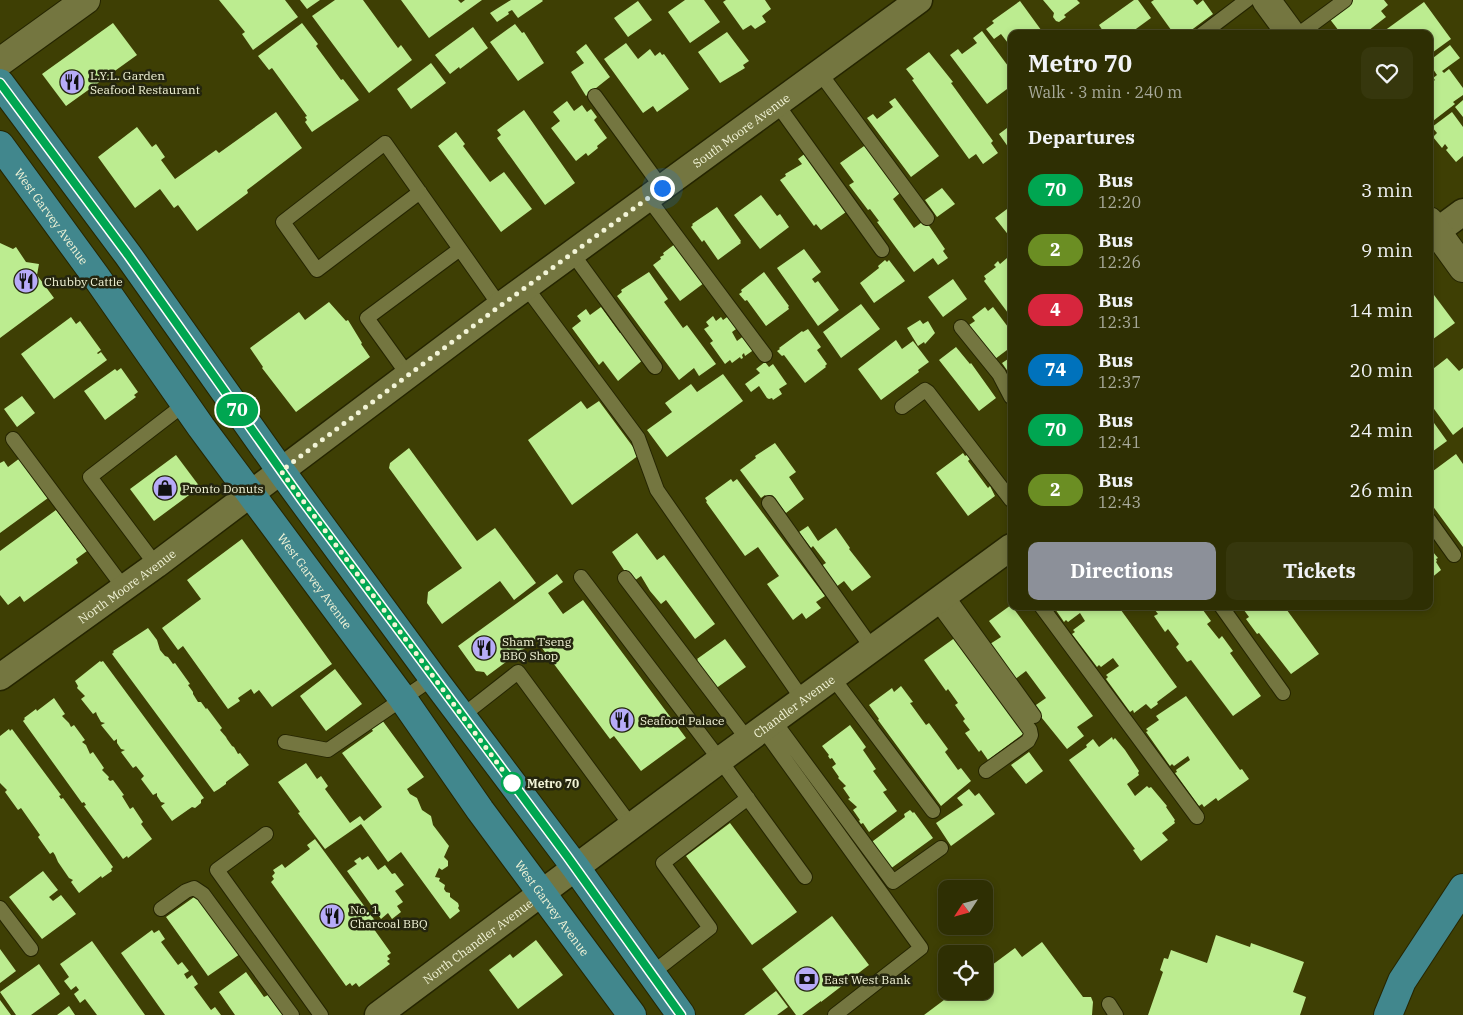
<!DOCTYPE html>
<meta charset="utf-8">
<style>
body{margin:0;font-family:"IBM Plex Serif",serif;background:#36370d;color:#f1f3f6;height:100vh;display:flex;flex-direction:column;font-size:19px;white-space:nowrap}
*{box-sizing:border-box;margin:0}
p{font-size:16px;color:#a7a99a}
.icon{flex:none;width:28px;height:28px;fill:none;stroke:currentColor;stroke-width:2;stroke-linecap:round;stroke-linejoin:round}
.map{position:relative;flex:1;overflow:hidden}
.side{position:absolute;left:1008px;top:30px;width:425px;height:580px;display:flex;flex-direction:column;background:#2e2f03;border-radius:10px;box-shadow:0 2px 8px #0003,0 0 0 1px #494a25}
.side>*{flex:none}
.badge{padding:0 10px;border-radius:16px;font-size:18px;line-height:32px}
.needle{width:32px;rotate:234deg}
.tools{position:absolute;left:938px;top:880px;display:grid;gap:10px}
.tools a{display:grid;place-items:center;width:55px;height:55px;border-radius:10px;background:#2e2f03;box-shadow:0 2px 8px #0003,0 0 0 1px #494a25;font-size:25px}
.you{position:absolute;width:25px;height:25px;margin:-12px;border:4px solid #fff;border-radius:50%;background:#1a73e8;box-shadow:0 0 0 8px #1a73e833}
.map>.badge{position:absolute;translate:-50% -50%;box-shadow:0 0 0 2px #fff}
h2{padding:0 20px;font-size:19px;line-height:45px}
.round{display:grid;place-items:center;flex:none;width:52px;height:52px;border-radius:10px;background:#36370d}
.summary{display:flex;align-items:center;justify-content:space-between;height:85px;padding:0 20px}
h1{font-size:24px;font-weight:700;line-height:38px}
.button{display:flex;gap:10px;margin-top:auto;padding:10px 20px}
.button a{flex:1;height:58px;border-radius:10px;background:#8c9099;color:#fff;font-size:20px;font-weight:700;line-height:58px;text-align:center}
.button a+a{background:#36370d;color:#f1f3f6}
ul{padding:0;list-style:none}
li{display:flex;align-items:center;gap:15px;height:60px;padding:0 20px}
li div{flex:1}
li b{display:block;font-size:19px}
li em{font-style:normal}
li .badge{min-width:55px;font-weight:700;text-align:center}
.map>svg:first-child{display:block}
</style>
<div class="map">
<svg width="1463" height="1015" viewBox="0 0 1463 1015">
<rect width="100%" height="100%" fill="#3e3f04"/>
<path fill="#bcec90" d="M219,0H285L298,17L253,50L242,34L245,32Z
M300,0H320L307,9Z
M335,0H363L398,48L401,45L412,60L369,93L312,16Z
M401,0H458L461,3L465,0H482L429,38Z
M511,0H542L543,1L518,18L512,10L508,12L509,14L497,22L490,13Z
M685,0H704L720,22L690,43L668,12Z
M726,0H765L771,9L762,16L766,22L755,29L751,25L743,30L723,2Z
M1043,0H1077L1080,3L1064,15L1066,17L1059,22L1056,21L1053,17L1054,13Z
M1134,0H1138L1151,18L1129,34H1105L1099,25Z
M1154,0H1193L1197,5L1203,0L1213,14L1186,34H1174L1151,2Z
M1353,0H1384L1388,5L1381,11L1386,17L1364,34H1338L1337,32L1339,31L1329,18Z
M638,1L652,20L628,37L614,18Z
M1020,1L1044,34H1011V47L1001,34L994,39L986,29L994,23L992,21Z
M1424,2L1451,39L1429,55V34H1380Z
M113,23L137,55L66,106L42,74Z
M302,23L318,44L316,46L341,80L343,79L359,100L312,132L305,122L307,120L305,117L307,116L272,68L269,70L258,56Z
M515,24L522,33L524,32L544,63L518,81L490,42Z
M473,27L488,48L460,69L459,67L450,74L435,55Z
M982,31L1011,70V86L987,104L950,55L958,49L962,54L977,43L973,38Z
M727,32L749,61L743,65L745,68L720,83L698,52Z
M626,43L638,59L650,49L655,56L660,52L662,55L664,54L689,89L657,112L653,106L643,113L604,59Z
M586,44L610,77L586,96L571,72L584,63L576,52Z
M1450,45L1460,58L1442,71L1444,73L1449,69L1463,88V95L1453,102L1455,104L1429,124V84L1435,80L1433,78L1437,75L1429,63V61Z
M929,52L953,82L951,83L993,141L991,143L998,153L983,164L976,154L969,159L912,80L914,79L906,69Z
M431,63L446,83L411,109L397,89Z
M895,98L939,156L911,177L867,118L873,114L877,119L893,107L889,102Z
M1463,100V117L1455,107Z
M567,101L574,111L582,105L587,112L591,109L597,117L594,120L607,138L597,146L598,148L588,156L586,153L576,161L551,128L560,121L553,112Z
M524,110L575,183L545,205L497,138L501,135L497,130Z
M276,112L302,148L247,190L248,193L197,231L178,205L174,208L160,189L135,208L98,157L137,127L152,147L156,144L165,157L161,160L175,179L216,150L219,153Z
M1452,112L1463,127V156L1456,162L1446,150L1448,148L1445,144L1442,148L1433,137L1437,133L1432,127Z
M1011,125V151L999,134Z
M456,132L465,144L463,146L490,182L504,172L532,209L501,232L438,146Z
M867,144L900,193L893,199L914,228L925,220L945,249L943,251L948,258L938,265L933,258L914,272L877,222L879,221L870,209L868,210L849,185L854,182L840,163Z
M807,152L846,212L821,230L816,224L814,226L780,180L786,176L785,174L802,164L798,159Z
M942,188L955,204L937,217L925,200Z
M761,195L777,216L780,214L789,227L760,249L734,215Z
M1011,206V236L1010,237L995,218Z
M717,207L741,241L740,242L741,243L718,260L704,240L702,242L691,227L693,225L692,224Z
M0,243L13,249L16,247L26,262L39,264L37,275L54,298L0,338Z
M675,244L704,283L680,301L653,265L661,259L660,257L664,255L663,253Z
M804,249L821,272L812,279L815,283L818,281L839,310L818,326L777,268Z
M1007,258L1010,262L1011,261V317L984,281L986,279L984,276L996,267L994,265L998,261L1000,264Z
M885,260L887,262L889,260L905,281L874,303L860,283L879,268L878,266Z
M649,272L668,299L664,302L683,328L687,325L716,364L699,376L694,368L679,380L617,296L622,292L621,290Z
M764,272L789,306L788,307L789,309L766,326L747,300L745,301L739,294L742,292L741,290Z
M953,279L967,299L943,317L928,297Z
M1431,291L1455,323L1429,342V292Z
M329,302L346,321L348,320L362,343L361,344L370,357L296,412L262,368L263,367L250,348L299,312L305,320Z
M861,304L880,329L841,358L823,332Z
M601,307L620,333L623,331L644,359L618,381L603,361L599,365L572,328L581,321L577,316L586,309L590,315Z
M985,307L988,311L993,307L1011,331V347L995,359L969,325L975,321L972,317Z
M730,315L739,327L732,332L737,341L745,335L755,349L745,356L744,353L742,355L743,358L741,359L740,357L732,363L730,360L725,364L710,343L713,341L704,329L709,326L706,322L713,316L716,321L721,317L723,320Z
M71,317L76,324L80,321L101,350L97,353L98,354L101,352L107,360L54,399L21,354Z
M920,320L923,324L928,321L935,333L925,344L924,342L918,346L907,328Z
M808,329L821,347L817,350L827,364L825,366L826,367L805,383L784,355L782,356L777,351L780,349L779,348L802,331L803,332Z
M896,340L902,349L913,341L929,362L918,370L919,372L881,400L858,369Z
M956,347L970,364L971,363L996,398L979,411L939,360Z
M1011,357V376L1002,363Z
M1447,358L1459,371L1463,368V427L1453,435L1429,402V372Z
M765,362L769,367L773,364L787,384L779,389L782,394L773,400L772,398L769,399L767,398L759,386L751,392L745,384L760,373L756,369Z
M121,368L138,392L134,395L136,397L105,420L84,391L115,369L117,371Z
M723,374L743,401L667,457L647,430L672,412L665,403L691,384L697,392Z
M22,396L35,413L17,427L4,409Z
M581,401L587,409L599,401L639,455L572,505L528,440Z
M1429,416L1447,441L1429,454Z
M775,443L796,472L789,477L804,499L786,513L772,495L768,498L765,495L761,498L740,470L756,458L755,456Z
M409,448L477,541L495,528L536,583L514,600L500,581L442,624L427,603L428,592L462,568L389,468L390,463Z
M963,453L965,456L967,455L970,459L968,461L988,488L990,486L995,496L968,516L936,473Z
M1456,454L1463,464V547L1429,501V474Z
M176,455L200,487L154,521L130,489Z
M20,458L48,498L0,533V463L4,461L8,467Z
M731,479L733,482L737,479L825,596L816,602L821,608L806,619L802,613L793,620L767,584L779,576L758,547L745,556L706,502L707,501L705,498Z
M56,510L87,551L76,559L78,563L24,602L20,596L8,605L0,595V551Z
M808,526L818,541L836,528L850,548L849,549L871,577L852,591L844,581L836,587L821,566L826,563L813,546L811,548L799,532Z
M637,533L657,560L664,555L715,624L695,639L666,600L661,604L650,591L641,576L634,581L626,573L612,552Z
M242,539L332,664L272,707L259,690L254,694L251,689L238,698L240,701L228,709L183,646L178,650L162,628L201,599L187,580Z
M1429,550L1431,553L1433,552L1438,558L1436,559L1437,561L1436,562L1441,570L1430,579L1432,581L1429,583Z
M557,574L563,582L548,593L563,614L583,600L686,738L641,771L614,736L610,739L536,640L487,676L484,672L476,671L458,646Z
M1011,605L1093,716L1077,727L1084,736L1067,749L1033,707L1046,698L1026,671L1014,680L990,644L1001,637L989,621Z
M1053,606H1118L1177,687L1157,702L1158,704L1151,709L1146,704L1134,713L1133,710L1130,712L1106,679L1108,677L1106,675L1119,666L1113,658L1101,667L1099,665L1097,667L1072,634L1075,632L1073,630L1085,621L1080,613L1068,622L1066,620L1064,622Z
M1152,606H1195L1196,608L1200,606L1211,621L1207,624L1219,639L1222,636L1233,651L1230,653L1261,696L1233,716L1191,660L1187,662L1176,647L1179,644L1168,629L1165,632L1154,616L1158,614Z
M1241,606H1284L1319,654L1291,674L1259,633L1257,634L1246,619L1249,617Z
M148,628L157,640L160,650L165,656L168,657L173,664L175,663L190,684L188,685L193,692V694L198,702H201L206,709L207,708L222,728L220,730L226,737L227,739L232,746L234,747L238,754L240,753L249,765L226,782V784L219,789L214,792L112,654L114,652L113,651Z
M956,637L1027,731L988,760L981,750L979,752L965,733L970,730L963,721L965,719L955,705L958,703L948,689L946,691L924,660Z
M725,639L746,667L715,689L695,662L698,660L697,659Z
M100,661L101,662L103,661L204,798L201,800V803L195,808L192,807L172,821L161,806L165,803L161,802L157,796V793L153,795L141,779L144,776L136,766L133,768L121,752L125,750L121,749L117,743V739L114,741L101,725L105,723L101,722L97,715L96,712L93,714L81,699L85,696L77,688L78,686L75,681Z
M335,669L362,704L326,731L300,696Z
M901,686L913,702L910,703L926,725L929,723L948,749L945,752L958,770L961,768L971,781L941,806L878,720L879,719L869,705L892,688L894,692Z
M1186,696L1240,770L1242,769L1249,779L1218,801L1216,798L1204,807L1202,804L1199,806L1175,773L1177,772L1176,770L1190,760L1188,756L1174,766L1172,764L1170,766L1146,732L1148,731L1146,729L1159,720L1156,716Z
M54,698L65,714L62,716L69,723L71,727L74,725L85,740L82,742L86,745L90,754L93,752L104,768L102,770L109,777L108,779L110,781L113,780L124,795L122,796L130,809L133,807L143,822L141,824L152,839L128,858L127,856L123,859L84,806L86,805L84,802L82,803L23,721L25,719L24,718L36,709L37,711Z
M382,720L424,777L407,789L410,794L417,798L422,810L431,816L433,825L449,846L444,857L448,861V866L442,870L439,868L435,877L440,878L439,881L445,885L444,889L446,892L450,893V897L458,903L459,906L458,908L460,911L450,919L401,852L388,862L361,824L325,849L298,813L300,812L278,782L306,763L317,779L321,776L328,786L325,789L350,823L360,816L364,821L382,807L342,753L373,731L371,728Z
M850,725L866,747L863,750L876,769L873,771L887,790L883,792L897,811L869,832L863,823L861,824L859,821L860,820L853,810L857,807L848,799L850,798L843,788L846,786L838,778L839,777L832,767L836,764L832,758L830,759L828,756L829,755L822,746Z
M9,729L10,731L12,729L61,795L59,796L61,799L63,798L113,867L111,869L112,871L102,878L101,876L79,893L71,882L73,880L69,878L58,862L55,855L53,852L50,854L38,837L40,835L21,808L18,810L5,792L7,790L0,783V736Z
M1112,737L1113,740L1115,738L1125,750L1139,771L1138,773L1139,775L1127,784L1135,796L1147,786L1149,788L1151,787L1167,806L1166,807L1175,820L1174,821L1175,823L1162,833L1168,840L1141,861L1133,850L1135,849L1069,760L1087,747L1086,745L1093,739L1099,747Z
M1029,752L1043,771L1026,784L1011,765Z
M969,789L975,796L979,793L995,814L951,846L936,823L963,805L957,798Z
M910,810L913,813L914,812L933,838L890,869L869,844L905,817L904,814Z
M730,823L797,912L752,945L686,856Z
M315,839L376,922L371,925L391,953L387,956L390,959L387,961L390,964L359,987L356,983L352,986L350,983L346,986L271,882L274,879L272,876L275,873L273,870L282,864L285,868L310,849L307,845Z
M368,856L378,870L385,865L392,874L395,873L404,885L395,891L403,902L397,906L401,912L392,919L388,913L381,919L347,871L357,864L354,861L360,857L362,860Z
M43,871L58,890L49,897L53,901L61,895L76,914L42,939L9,897Z
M197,895L240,954L208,976L166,917Z
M832,916L869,965L821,1002V1001L802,1015H796L762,969Z
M152,930L154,933L159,930L165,939L161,942L178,965L182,962L189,971L184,974L187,979L192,975L198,984L194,987L211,1010L215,1007L221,1015H165L121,953Z
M1216,935L1250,947L1251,943L1304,962L1293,992L1306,997L1300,1015H1148L1163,972L1160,970L1164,958L1168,959L1171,950L1207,963Z
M536,940L563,975L518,1009L489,970L510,954L513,958Z
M92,941L145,1015H97L85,999L80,1003L74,994L79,990L76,986L71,990L64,981L69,977L60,964Z
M1042,942L1083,997H1091L1093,1002L1092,1015H924L956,991H984V971L1015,948L1022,957Z
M0,949L16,971L0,983Z
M39,964L60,994L31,1015H16L0,992Z
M246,972L264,997L268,995L283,1015H235L219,992Z
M776,991L788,1007L777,1015H744Z
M0,1000L11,1015H0Z
M69,1006L75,1015H57Z"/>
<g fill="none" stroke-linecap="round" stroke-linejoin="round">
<defs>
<path id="service" d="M1202,34L1247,0
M1299,34L1345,0
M820,73L927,218
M595,96L662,188
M777,104L882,250
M420,192L317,270L283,222L385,143L460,249
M648,198L765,355
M572,253L655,367
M526,287L638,438L657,490L803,700
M961,327L999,374L1011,397
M408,375L367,318L460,249L500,306
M902,407L925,390L928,392L1011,500
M13,439L124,588
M769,503L872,648
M1429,520L1454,555
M156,565L90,477L186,403
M581,577L720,760L805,877
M625,578L748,740
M946,594L1034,716
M936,602L1030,730L1031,735L1028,741L986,771
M1041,606L1197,817
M1221,606L1283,693
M833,678L933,811
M462,716L518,672L632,827
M774,721L893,882L941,848
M763,729L921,948L835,1015
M285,742L328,750L433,678
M266,834L217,870L321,1015
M0,908L31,949
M161,909L186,891L194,888L203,894L292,1015
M651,974L710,928L663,863L748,798
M1109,1004L1116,1015"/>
<g id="minor">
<path d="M1429,237L1463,212"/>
<path id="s1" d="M0,677L156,565L500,306L919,0"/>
<path id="s2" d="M378,1015L720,760L1011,547"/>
</g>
<path id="tertiary" d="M1266,0L1291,34
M0,62L86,0
M1429,221L1463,268"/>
<g id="primary">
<path d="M0,83L128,255L281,471L433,678L576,868L681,1015"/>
<path id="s3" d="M0,145L97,278L201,427L403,699L480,810L632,1015"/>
<path d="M1388,1015L1402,981L1463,888"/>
</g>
</defs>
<use href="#service" stroke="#252500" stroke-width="16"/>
<use href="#minor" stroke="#252500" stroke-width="29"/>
<use href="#tertiary" stroke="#252500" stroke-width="30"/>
<use href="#primary" stroke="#252500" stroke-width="30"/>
<use href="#service" stroke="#747640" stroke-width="14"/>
<use href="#minor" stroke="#747640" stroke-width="26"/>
<use href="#tertiary" stroke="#747640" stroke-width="28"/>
<use href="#primary" stroke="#41878d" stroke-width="28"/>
</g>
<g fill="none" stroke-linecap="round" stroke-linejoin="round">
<defs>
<path id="line" d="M0,83L128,255L302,500L567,856L681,1015"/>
</defs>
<use href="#line" stroke="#fff" stroke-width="11"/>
<use href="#line" stroke="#00a651" stroke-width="8"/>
<path stroke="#f2f4d7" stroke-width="5" stroke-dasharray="0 9" d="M512,783L515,787L281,471L500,306L662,188"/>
</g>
<defs>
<symbol id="restaurant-disc" viewBox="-11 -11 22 22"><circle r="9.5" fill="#b7abf8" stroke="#24250e"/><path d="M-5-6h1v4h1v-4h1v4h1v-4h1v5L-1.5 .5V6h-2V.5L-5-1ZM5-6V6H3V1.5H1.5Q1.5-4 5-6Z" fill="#111"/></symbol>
<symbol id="shop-disc" viewBox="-11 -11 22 22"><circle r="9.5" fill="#b7abf8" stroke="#24250e"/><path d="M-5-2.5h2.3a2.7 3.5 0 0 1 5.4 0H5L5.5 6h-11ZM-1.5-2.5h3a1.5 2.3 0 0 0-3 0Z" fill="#111"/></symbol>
<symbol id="bank-disc" viewBox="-11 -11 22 22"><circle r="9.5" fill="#b7abf8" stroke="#24250e"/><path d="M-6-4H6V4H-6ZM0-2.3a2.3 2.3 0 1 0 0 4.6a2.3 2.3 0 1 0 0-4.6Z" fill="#111"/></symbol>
</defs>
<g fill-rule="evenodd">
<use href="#restaurant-disc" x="58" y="68" width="28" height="28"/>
<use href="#restaurant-disc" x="12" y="267" width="28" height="28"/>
<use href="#shop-disc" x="151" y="474" width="28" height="28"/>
<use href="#restaurant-disc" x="470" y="634" width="28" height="28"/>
<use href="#restaurant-disc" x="608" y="706" width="28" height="28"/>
<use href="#restaurant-disc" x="318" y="902" width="28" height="28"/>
<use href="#bank-disc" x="793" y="965" width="28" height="28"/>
</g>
<circle fill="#fff" stroke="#00a651" stroke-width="2.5" cx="512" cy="783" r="10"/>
<g text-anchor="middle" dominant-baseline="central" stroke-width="5" stroke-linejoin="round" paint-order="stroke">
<g font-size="12" fill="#f2f4d7" stroke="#24250e" text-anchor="start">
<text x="90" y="75">L.Y.L. Garden<tspan x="90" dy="14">Seafood Restaurant</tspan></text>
<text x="44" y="281">Chubby Cattle</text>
<text x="182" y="488">Pronto Donuts</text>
<text x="502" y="641">Sham Tseng<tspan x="502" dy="14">BBQ Shop</tspan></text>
<text x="640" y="720">Seafood Palace</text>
<text x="350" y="909">No. 1<tspan x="350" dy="14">Charcoal BBQ</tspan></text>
<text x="824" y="979">East West Bank</text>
</g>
<g font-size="12" fill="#f2f4d7" stroke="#24250e">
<text stroke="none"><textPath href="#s1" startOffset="921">South Moore Avenue</textPath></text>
<text stroke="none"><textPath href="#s3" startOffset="88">West Garvey Avenue</textPath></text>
<text stroke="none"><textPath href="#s3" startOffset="538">West Garvey Avenue</textPath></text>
<text stroke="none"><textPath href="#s1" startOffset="156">North Moore Avenue</textPath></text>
<text stroke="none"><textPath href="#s2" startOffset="518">Chandler Avenue</textPath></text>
<text stroke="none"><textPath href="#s3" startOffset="942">West Garvey Avenue</textPath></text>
<text stroke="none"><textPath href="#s2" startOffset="124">North Chandler Avenue</textPath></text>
</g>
<g font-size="12" font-weight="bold" fill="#f2f4d7" stroke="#24250e" text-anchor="start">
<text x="527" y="783">Metro 70</text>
</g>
</g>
</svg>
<div class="tools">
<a><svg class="needle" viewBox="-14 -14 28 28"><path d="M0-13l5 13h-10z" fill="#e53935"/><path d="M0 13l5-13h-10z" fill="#a7a99a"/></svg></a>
<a><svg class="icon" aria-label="locate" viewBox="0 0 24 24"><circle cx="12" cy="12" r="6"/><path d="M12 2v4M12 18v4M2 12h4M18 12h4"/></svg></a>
</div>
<div class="you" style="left:662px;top:188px"></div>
<b class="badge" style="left:237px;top:410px;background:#00a651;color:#fff">70</b>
<section class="side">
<div class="summary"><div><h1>Metro 70</h1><p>Walk · 3 min · 240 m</p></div><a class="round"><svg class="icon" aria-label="heart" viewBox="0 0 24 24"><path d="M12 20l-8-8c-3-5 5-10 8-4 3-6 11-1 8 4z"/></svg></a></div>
<h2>Departures</h2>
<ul>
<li><span class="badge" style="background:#00a651;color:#fff">70</span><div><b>Bus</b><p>12:20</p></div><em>3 min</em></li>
<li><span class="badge" style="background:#6b8e23;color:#fff">2</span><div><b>Bus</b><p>12:26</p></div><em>9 min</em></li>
<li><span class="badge" style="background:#d7263d;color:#fff">4</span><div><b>Bus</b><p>12:31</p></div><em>14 min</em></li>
<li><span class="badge" style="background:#0072bc;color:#fff">74</span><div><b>Bus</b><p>12:37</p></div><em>20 min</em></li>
<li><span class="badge" style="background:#00a651;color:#fff">70</span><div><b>Bus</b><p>12:41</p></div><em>24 min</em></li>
<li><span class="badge" style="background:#6b8e23;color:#fff">2</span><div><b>Bus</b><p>12:43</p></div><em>26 min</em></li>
</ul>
<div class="button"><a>Directions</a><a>Tickets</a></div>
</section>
</div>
